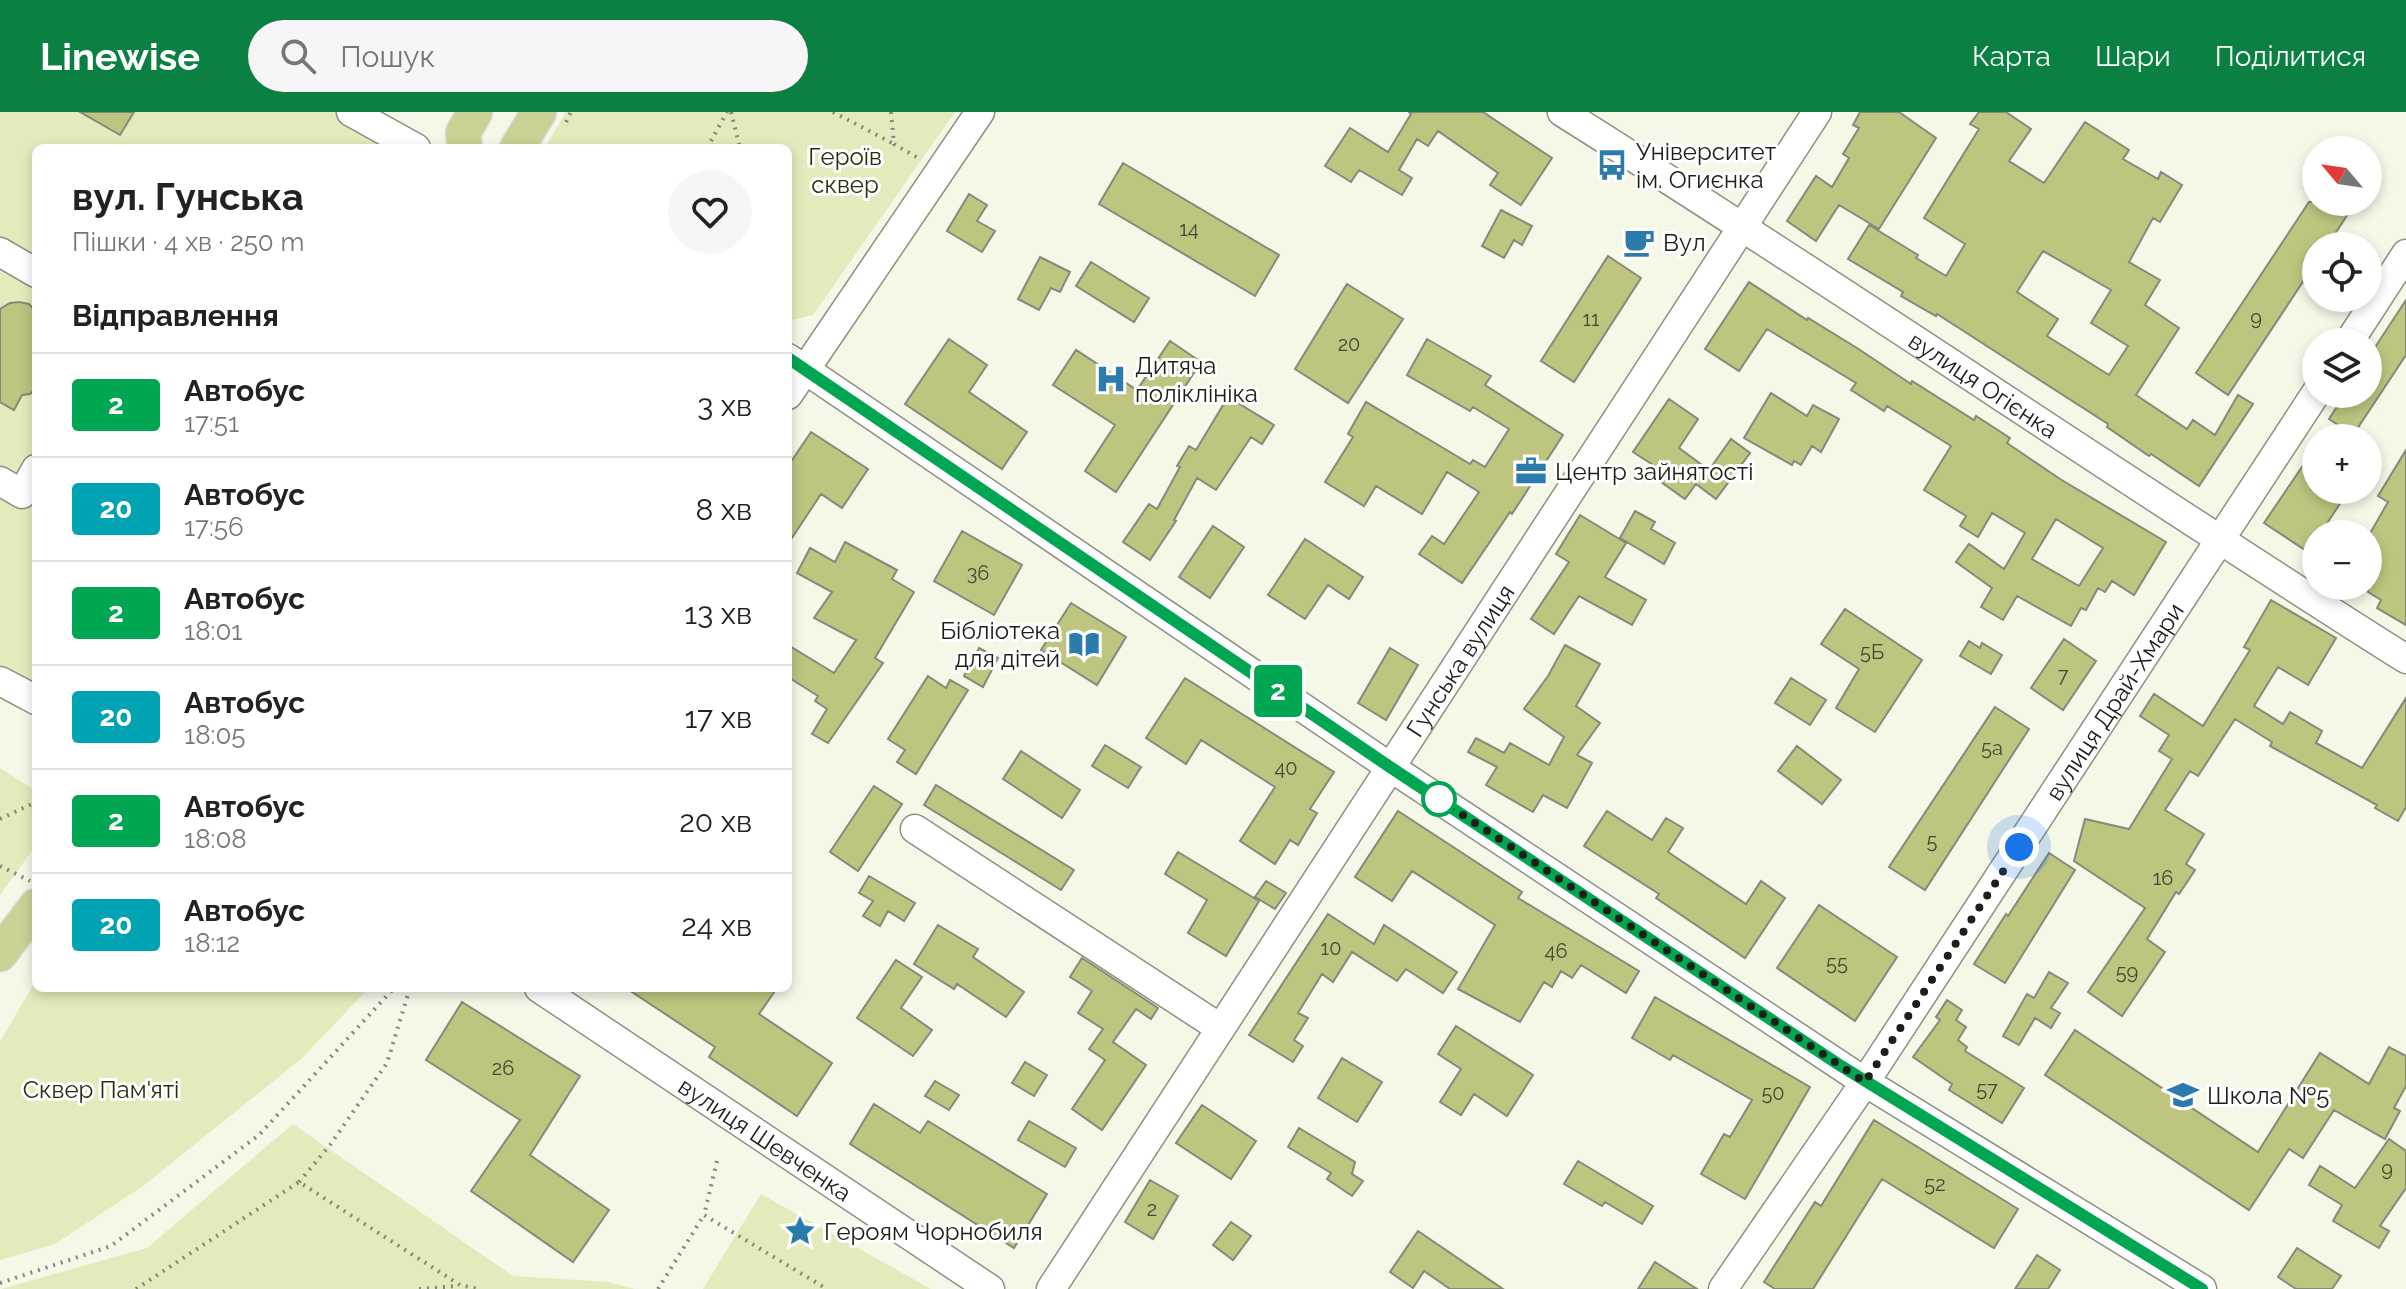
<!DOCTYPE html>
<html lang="uk">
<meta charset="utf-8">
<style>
body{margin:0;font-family:Raleway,sans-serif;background:#f6f6f6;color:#222;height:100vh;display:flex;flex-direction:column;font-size:30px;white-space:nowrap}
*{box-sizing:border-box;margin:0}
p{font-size:26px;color:#767676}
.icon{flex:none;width:44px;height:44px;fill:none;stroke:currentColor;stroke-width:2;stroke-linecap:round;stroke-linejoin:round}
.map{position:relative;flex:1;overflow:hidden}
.sheet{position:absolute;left:32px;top:32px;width:760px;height:848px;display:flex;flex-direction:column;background:#fff;border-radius:12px;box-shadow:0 4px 12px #0003}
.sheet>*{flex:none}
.badge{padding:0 16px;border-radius:6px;font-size:28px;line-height:52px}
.needle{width:52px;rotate:299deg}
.tools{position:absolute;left:2302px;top:24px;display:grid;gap:16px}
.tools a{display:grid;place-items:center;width:80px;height:80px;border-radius:50%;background:#fff;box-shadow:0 4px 12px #0003;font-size:40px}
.you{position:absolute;width:40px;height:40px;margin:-20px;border:6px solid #fff;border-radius:50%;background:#1a73e8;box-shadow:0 0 0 12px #1a73e833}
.map>.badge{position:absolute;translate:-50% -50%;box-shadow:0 0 0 4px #fff}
h2{padding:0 40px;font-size:30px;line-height:72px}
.round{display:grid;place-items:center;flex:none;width:84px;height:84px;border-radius:42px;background:#f6f6f6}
.overview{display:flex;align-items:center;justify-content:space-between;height:136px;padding:0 40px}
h1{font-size:38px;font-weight:700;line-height:60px}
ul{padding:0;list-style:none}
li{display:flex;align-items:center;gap:24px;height:104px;padding:0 40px;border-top:2px solid #e0e0e0}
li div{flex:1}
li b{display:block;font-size:30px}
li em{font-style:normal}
li .badge{min-width:88px;font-weight:700;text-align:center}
header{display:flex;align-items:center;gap:48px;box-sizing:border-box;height:112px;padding:0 40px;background:#0b8043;color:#fff}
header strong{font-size:38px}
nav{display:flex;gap:44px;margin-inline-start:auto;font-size:28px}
.search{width:560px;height:72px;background:#f6f6f6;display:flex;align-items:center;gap:20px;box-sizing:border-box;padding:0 28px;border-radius:44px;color:#767676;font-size:30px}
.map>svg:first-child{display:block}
</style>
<header>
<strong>Linewise</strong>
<div class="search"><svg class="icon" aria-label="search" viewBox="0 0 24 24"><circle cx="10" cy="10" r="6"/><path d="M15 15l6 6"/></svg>Пошук</div>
<nav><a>Карта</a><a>Шари</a><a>Поділитися</a></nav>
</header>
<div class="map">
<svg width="2406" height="1177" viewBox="0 0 2406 1177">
<rect width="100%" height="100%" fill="#f5f7e7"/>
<path fill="#e4eabb" d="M0,0H351L416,36H36V588L0,569Z
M566,0H955L813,203L788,209V36H545Z
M0,656L36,679V733L0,783Z
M36,868V876H369L302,946L143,1074L55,1132L0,1148V930Z
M293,1012L513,1164L608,1170L635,1177H1L147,1136Z
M761,1082L931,1177H703Z"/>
<path fill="#bdc57f" stroke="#87897b" stroke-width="2" fill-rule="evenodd" d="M80,0H134L120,23Z
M1409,0H1483L1552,46L1521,93L1490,73L1498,61L1438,19L1428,34L1417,27L1399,58L1412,66L1402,83L1359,58L1351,70L1325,54L1350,16L1388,40L1411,2Z
M1860,0H1899L1936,26L1879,117L1839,93L1816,129L1787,109L1816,64L1832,75L1849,46L1843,42L1859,16L1853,13Z
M1979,0H2006L2031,17L2009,49L2044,71L2085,10L2129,38L2123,47L2158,67L2161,60L2182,73L2160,110L2153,106L2129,150L2160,168L2145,193L2179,216L2136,283L2187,317L2193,308L2215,323L2238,283L2253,292L2199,374L2151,342L2149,344L2107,315L2108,312L1937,202L1936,204L1901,184L1903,180L1848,147L1869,113L1918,143L1916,146L1946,164L1965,132L1924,106L1979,17L1970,12ZM2043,139L2111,178L2091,211L2128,234L2109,263L2047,224L2058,207L2017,180Z
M1123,51L1279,143L1255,184L1099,92Z
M969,82L987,93L977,109L995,119L982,140L947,119Z
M2309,90H2330L2348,102L2327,134H2316V150L2228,283L2196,261Z
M1501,98L1532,114L1522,133L1514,128L1504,146L1482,134Z
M1608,144L1641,166L1574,270L1541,249Z
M1040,145L1070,160L1060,180L1051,176L1039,198L1018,187Z
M1091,150L1149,186L1134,210L1076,174Z
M1749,170L1807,208L1808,206L1857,236L1911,272L1912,269L1974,308L1976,304L2010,326L2007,331L2060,367L2166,430L2134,483L2112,469L2105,480L2098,476L2086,498L2081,496L2071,514L2017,484L2003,508L1981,495L1992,476L1956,450L1969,432L2004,457L2025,421L1992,401L1978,425L1960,414L1966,404L1924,378L1951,334L1887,294L1884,299L1851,278L1856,271L1767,217L1739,259L1705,237ZM2056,407L2103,436L2079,474L2032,447Z
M1347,172L1403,207L1348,291L1295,257Z
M2406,188V243L2353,323L2329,307L2345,282H2368V246Z
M19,190L29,192L36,200V276L30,282L22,283L14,298L0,290V197L10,191Z
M949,227L987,253L969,280L1027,320L1002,357L905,292Z
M1427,227L1491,264L1485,273L1563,323L1512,402L1510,400L1462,471L1419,442L1432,424L1444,432L1479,380L1447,360L1422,402L1376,374L1364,394L1325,370L1353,325L1348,322L1366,290L1470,352L1473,348L1485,355L1509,317L1473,295L1470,299L1407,263Z
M1170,229L1201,250L1116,380L1085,359L1115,313L1053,273L1076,238L1137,278Z
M1771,281L1807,304L1813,293L1839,307L1821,340L1812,334L1801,353L1794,349L1792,353L1744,326Z
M1228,285L1274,313L1262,332L1251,325L1216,378L1197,366L1174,408L1176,409L1150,448L1123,430L1149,392L1157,397L1180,355L1177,354L1189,334L1196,338Z
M1669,287L1698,307L1679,336L1709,358L1731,327L1750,341L1716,387L1696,372L1685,387L1661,370L1667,362L1633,340Z
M811,320L868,357L842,396L821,382L788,432V354Z
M2406,338V513L2377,496L2381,488L2368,480V425L2388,390L2378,384Z
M2306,349L2316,356V378H2349L2320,422H2316V427L2308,440L2264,411Z
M1635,399L1655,410L1651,417L1675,431L1664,452L1620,426Z
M1580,403L1626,431L1605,465L1646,488L1632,513L1579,484L1554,522L1531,507L1569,450L1556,442Z
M1213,414L1244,435L1210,486L1179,465Z
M962,419L1022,453L994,503L934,469Z
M1305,427L1363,465L1349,487L1328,473L1305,507L1268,483Z
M845,430L897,458L892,467L914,480L875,546L883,551L828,631L812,622L827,597L815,589L818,584L788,565V533L834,561L856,528L814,506L832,480L797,461L810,436L835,450Z
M2271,488L2336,526L2308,573L2278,555L2254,594L2283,612L2290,600L2322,619L2316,631L2362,656L2406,586V695L2398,709L2375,696L2377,693L2270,634L2272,630L2235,607L2198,664L2190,659L2165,698L2204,722L2186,752L2195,758L2179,782L2176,780L2147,827L2165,840L2122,904L2088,880L2145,796L2074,749L2085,707L2129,717L2172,647L2159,639L2169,623L2140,604L2154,582L2203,614L2250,538L2244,535Z
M1071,491L1126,525L1097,573L1041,538Z
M1845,497L1922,548L1875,620L1836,596L1859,557L1821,532Z
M2064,527L2096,549L2063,598L2031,576Z
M1969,529L1980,536L1982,531L2002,543L1991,562L1960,544Z
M1565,533L1600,552L1576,594L1600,611L1577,643L1592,651L1567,696L1543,683L1533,700L1486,673L1497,655L1468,640L1476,626L1504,641L1510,631L1549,653L1564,625L1524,597L1548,564Z
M979,536L998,546L983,575L964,564Z
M1390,536L1418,553L1386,608L1358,591Z
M928,564L946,576L950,568L968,578L916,662L897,650L905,638L888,627Z
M1185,566L1334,660L1310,697L1317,701L1298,733L1290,728L1275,752L1240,729L1275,675L1201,628L1186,652L1146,626Z
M1791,566L1826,588L1810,613L1775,591Z
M1995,595L2029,617L1925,778L1889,755Z
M1105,633L1141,655L1128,676L1092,654Z
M1797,634L1841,668L1822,692L1778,659Z
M1021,639L1080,678L1062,706L1003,667Z
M936,673L1074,758L1061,778L924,693Z
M874,674L902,692L858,759L830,740Z
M1398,699L1522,780L1518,786L1639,859L1626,881L1581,853L1572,866L1561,859L1552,875L1544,870L1520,910L1458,877L1495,813L1412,759L1392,789L1355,765Z
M1607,699L1652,728L1666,706L1683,716L1668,740L1746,792L1761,769L1785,786L1745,846L1656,786L1659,782L1584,734Z
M1178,740L1259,789L1226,844L1188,821L1207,788L1165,762Z
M2049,741L2075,758L2005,871L1974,852L2006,802L2008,804Z
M869,764L915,791L904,809L888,799L880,814L863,804L873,789L859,781Z
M1266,769L1286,781L1275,797L1255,785Z
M1819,793L1897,845L1855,909L1777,856Z
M1328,802L1374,832L1384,813L1457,860L1443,881L1406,857L1397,869L1352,840L1333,870L1322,862L1298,901L1308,906L1294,928L1303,934L1293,950L1249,923Z
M938,813L978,837L973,845L1024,880L1006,905L957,872L954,877L914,852Z
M1082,846L1158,896L1151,907L1136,897L1113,930L1146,953L1102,1018L1072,997L1105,948L1089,937L1103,917L1078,901L1092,879L1070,865Z
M896,848L922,865L901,896L932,918L913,944L857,906Z
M2049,860L2068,871L2051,896L2060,901L2051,916L2035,906L2019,933L2003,924L2027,882L2034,886Z
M626,876H777L759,902L832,951L797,1004L709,945L715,935Z
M1655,885L1810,975L1745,1087L1701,1062L1724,1022L1730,1025L1752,988L1673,943L1670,948L1632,926Z
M1947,888L1962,898L1956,908L1966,915L1958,928L1967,935L1965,939L2024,976L2002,1011L1949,978L1952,972L1913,945L1940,908L1936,905Z
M462,890L580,964L530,1043L609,1098L573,1150L471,1079L520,1008L426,948Z
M1456,914L1533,963L1507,1004L1474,982L1461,1003L1440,990L1461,957L1438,942Z
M2075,918L2258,1040L2320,941L2369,972L2389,935L2406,944V974L2394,996L2400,999L2385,1027L2334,998L2303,1046L2289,1037L2249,1098L2045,963Z
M1342,946L1382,970L1357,1010L1318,986Z
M1025,950L1047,963L1034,984L1012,971Z
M935,969L959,983L949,998L925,984Z
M874,992L920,1021L928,1009L1047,1082L1014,1136L850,1032Z
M1202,993L1256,1029L1231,1067L1176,1031Z
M1874,1008L2018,1097L1994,1136L1882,1067L1813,1177H1775L1764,1170L1815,1090L1821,1094Z
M1029,1009L1076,1036L1065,1055L1018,1028Z
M1299,1016L1355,1050L1352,1062L1363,1069L1352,1084L1327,1067L1331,1061L1288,1035Z
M2389,1027L2406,1039V1076L2380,1114L2389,1119L2379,1136L2333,1109L2342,1093L2309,1073L2320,1054L2355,1076Z
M1578,1049L1653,1094L1642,1112L1605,1090L1602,1094L1564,1072Z
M1150,1068L1178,1084L1153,1127L1125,1110Z
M1231,1110L1251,1124L1233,1148L1213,1133Z
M1418,1119L1503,1177H1450L1424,1159L1413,1176L1390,1160Z
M2297,1136L2341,1164L2332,1177H2296L2278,1165Z
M2037,1143L2060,1158L2048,1177H2015Z
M1655,1150L1697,1177H1638Z"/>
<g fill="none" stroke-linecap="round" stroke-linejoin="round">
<defs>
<g id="minor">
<path d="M351,0L416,36"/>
<path id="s1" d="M1562,0C1846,178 2122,368 2406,547"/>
<path d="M0,140L36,161"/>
<path d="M2349,230L2406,142"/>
<path d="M788,246L1390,655L1865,970L2202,1177"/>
<path d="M788,283L980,0"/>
<path d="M0,369L22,382L36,357"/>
<path d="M0,569L36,588"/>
<path d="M915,717L1220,916"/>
<path id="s2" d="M539,876L990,1177"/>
<path id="s3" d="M1051,1177L1817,0"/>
<path id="s4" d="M1723,1177L1865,970L2316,281"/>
</g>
<path id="major" d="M465,36L463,21L475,0
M517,36L539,0
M0,842L36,794"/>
</defs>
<use href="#minor" stroke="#8e9081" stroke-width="31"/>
<use href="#major" stroke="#dbdbda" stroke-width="37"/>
<path stroke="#85867c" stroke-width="4" stroke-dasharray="2 6" stroke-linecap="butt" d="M731,0L740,36
M833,0L894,32
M891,0L894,32L920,47
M566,10L571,0
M707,36L727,0
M0,707L36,690
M0,754L30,769
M717,1049L704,1103L827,1177
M299,1070L330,1033L387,951L410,876
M0,1171L111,1134L259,1023L394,876
M136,1177L299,1070L460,1173L479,1177
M419,1177L457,1174
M658,1177L704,1103"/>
<use href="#minor" stroke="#fff" stroke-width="28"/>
<use href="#major" stroke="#cbd095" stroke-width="34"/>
</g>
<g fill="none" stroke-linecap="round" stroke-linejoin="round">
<defs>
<path id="line" d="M788,246L1390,655L1838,952L2202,1177"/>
</defs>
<use href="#line" stroke="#fff" stroke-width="18"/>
<use href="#line" stroke="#00a651" stroke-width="12"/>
<path stroke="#1d1e18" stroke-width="8" stroke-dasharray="0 14.4" d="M1439,687L1865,970L2019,735"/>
</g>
<defs>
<symbol id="bus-bare" viewBox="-9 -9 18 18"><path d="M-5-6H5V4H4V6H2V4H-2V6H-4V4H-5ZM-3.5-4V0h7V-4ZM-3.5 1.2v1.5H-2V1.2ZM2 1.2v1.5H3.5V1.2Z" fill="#2b7bac" stroke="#fff" stroke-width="2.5" paint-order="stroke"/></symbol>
<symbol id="cafe-bare" viewBox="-9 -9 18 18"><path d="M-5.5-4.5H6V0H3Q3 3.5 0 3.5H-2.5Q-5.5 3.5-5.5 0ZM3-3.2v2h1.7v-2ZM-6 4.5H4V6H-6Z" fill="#2b7bac" stroke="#fff" stroke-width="2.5" paint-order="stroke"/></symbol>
<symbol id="hospital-bare" viewBox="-9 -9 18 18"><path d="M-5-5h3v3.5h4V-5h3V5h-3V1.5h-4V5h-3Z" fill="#2b7bac" stroke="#fff" stroke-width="2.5" paint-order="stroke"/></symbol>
<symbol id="office-bare" viewBox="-9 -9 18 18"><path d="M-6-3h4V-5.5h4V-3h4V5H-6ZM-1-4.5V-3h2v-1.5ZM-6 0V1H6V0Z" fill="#2b7bac" stroke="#fff" stroke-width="2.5" paint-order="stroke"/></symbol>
<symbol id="library-bare" viewBox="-9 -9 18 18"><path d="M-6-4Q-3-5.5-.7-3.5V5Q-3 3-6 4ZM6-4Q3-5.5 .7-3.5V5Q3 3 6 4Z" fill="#2b7bac" stroke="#fff" stroke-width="2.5" paint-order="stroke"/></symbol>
<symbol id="school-bare" viewBox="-9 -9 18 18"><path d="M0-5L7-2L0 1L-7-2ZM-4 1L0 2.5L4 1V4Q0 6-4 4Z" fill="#2b7bac" stroke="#fff" stroke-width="2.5" paint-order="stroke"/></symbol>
<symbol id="sight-bare" viewBox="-9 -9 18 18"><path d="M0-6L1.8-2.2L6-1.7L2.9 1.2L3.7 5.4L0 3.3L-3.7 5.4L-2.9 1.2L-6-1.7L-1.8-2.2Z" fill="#2b7bac" stroke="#fff" stroke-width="2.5" paint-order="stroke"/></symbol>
</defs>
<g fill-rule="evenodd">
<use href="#bus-bare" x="1590" y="31" width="44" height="44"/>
<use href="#cafe-bare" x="1617" y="108" width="44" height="44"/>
<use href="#hospital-bare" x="1089" y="245" width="44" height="44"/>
<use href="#office-bare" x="1509" y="337" width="44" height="44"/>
<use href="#library-bare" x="1062" y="510" width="44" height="44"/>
<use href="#school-bare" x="2161" y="961" width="44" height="44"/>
<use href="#sight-bare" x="778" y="1097" width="44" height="44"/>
</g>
<circle fill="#fff" stroke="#00a651" stroke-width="4" cx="1439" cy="687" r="16"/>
<g text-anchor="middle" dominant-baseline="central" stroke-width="6" stroke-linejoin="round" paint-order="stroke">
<g font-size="20" fill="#454832">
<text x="1189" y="117">14</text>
<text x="2256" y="206">9</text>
<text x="1591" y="207">11</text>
<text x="1349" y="232">20</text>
<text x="978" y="461">36</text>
<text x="1872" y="540">5Б</text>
<text x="2063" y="563">7</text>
<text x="1992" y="636">5а</text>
<text x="1286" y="656">40</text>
<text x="1932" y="729">5</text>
<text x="2163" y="766">16</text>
<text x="1331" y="836">10</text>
<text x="1556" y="839">46</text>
<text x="1837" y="851">55</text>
<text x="2127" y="860">59</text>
<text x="503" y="956">26</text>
<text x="1987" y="977">57</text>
<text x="1773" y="981">50</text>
<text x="2387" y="1057">9</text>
<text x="1935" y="1072">52</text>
<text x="1152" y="1097">2</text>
</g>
<g font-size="24" fill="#1d1e18" stroke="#fff" text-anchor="start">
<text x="1636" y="39">Університет<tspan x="1636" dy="28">ім. Огиєнка</tspan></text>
<text x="1663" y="130">Вул</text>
<text x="1135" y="253">Дитяча<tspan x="1135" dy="28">поліклініка</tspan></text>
<text x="1555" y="359">Центр зайнятості</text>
<text x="1060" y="518" text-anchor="end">Бібліотека<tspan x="1060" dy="28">для дітей</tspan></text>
<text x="2207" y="983">Школа №5</text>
<text x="824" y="1119">Героям Чорнобиля</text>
</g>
<g font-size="24" fill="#2b2d0e" stroke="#fff">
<text x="845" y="44">Героїв<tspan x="845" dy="28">сквер</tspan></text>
<text x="101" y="977">Сквер Пам'яті</text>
</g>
<g font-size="24" fill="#1d1e18" stroke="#fff">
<text stroke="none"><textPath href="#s1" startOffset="502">вулиця Огієнка</textPath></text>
<text stroke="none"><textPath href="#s3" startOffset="750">Гунська вулиця</textPath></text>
<text stroke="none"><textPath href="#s4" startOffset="706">вулиця Драй-Хмари</textPath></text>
<text stroke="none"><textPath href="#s2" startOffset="272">вулиця Шевченка</textPath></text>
</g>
</g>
</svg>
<div class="tools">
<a><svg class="needle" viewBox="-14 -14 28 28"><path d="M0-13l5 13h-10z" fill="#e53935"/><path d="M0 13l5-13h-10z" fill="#767676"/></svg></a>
<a><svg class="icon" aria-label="locate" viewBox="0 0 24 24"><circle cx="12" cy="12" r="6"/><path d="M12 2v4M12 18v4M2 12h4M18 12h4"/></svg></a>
<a><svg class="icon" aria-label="layers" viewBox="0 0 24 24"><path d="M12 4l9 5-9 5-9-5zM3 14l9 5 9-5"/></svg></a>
<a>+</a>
<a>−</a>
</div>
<div class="you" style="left:2019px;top:735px"></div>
<b class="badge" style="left:1278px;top:579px;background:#00a651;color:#fff">2</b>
<section class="sheet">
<div class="overview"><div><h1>вул. Гунська</h1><p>Пішки · 4 хв · 250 m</p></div><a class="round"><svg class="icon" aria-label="heart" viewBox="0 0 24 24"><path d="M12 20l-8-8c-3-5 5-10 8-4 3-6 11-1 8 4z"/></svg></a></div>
<h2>Відправлення</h2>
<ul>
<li><span class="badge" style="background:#00a651;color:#fff">2</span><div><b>Автобус</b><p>17:51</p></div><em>3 хв</em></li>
<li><span class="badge" style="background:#00a3b4;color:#fff">20</span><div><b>Автобус</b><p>17:56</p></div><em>8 хв</em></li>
<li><span class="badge" style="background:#00a651;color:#fff">2</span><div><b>Автобус</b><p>18:01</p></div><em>13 хв</em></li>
<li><span class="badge" style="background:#00a3b4;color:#fff">20</span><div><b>Автобус</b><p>18:05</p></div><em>17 хв</em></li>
<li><span class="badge" style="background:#00a651;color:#fff">2</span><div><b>Автобус</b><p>18:08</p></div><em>20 хв</em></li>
<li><span class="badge" style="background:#00a3b4;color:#fff">20</span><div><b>Автобус</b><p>18:12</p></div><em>24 хв</em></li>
</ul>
</section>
</div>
